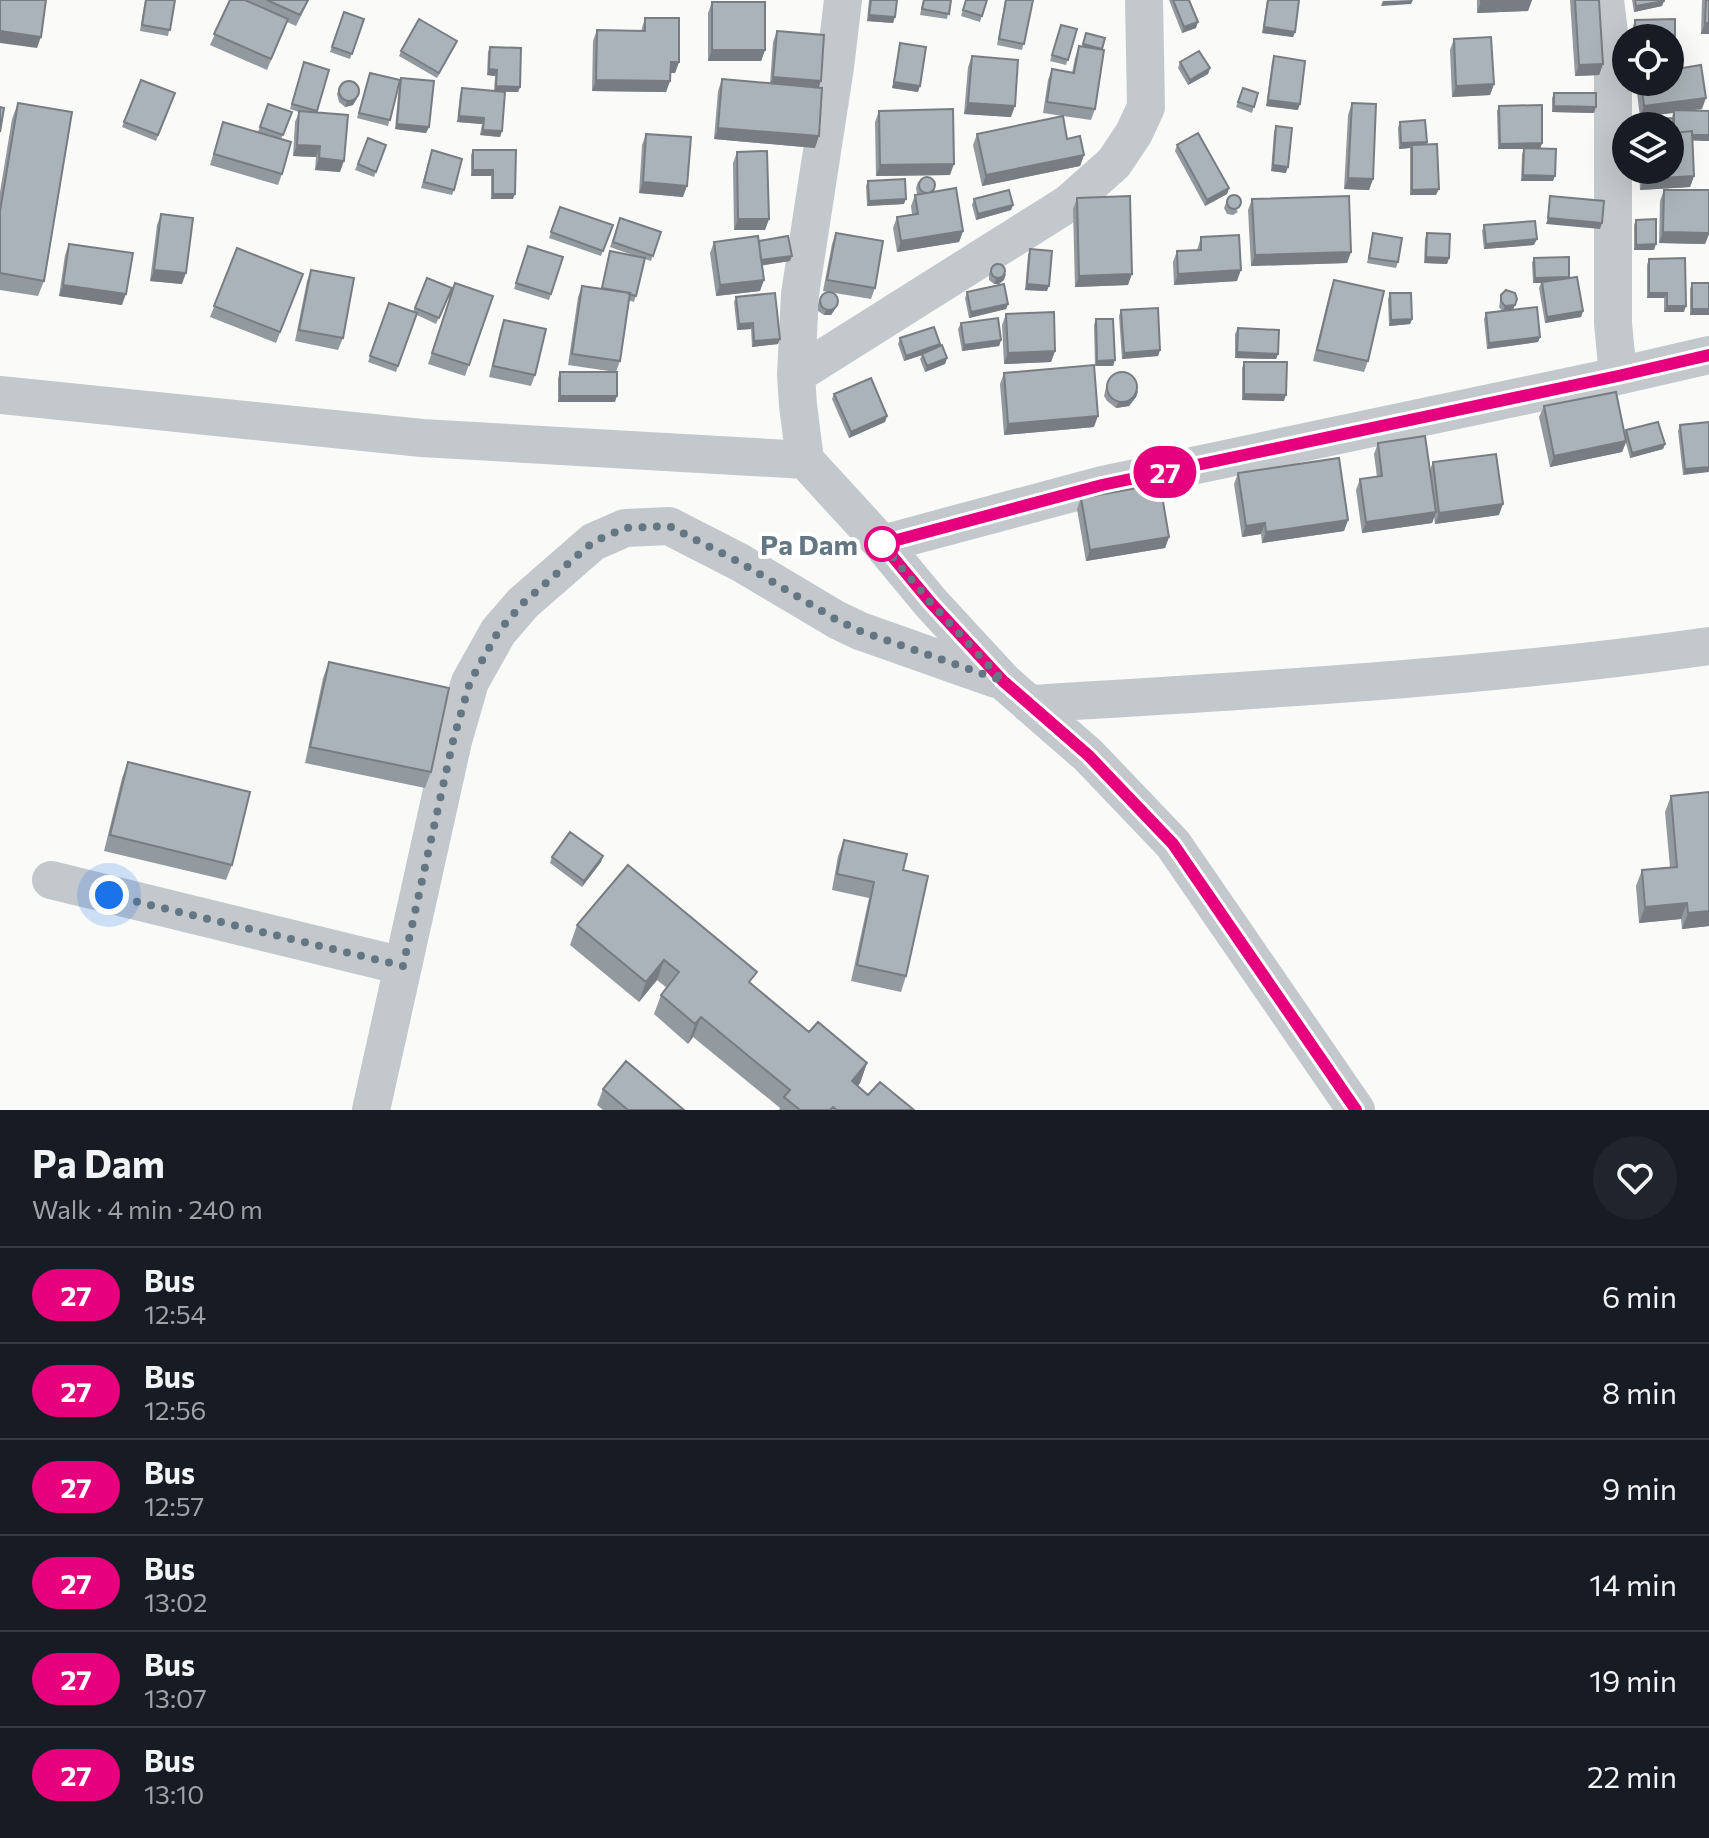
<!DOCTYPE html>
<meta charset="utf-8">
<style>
body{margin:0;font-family:Commissioner,sans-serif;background:#20242c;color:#f1f3f6;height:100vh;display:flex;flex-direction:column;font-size:30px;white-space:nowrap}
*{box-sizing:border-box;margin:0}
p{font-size:26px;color:#9ea1a6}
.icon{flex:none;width:44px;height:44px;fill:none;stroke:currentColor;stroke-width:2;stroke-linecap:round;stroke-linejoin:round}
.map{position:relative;height:1110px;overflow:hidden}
.details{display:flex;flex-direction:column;background:#171b24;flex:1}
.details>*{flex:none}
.badge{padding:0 16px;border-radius:26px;font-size:28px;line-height:52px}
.controls{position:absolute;left:1612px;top:24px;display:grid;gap:16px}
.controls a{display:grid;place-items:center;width:72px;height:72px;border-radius:50%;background:#171b24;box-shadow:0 8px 32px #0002;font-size:40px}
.you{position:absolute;width:40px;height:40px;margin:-20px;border:6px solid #fff;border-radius:50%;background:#1a73e8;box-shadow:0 0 0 12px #1a73e833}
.map>.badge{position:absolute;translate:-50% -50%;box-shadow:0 0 0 4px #fff}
.round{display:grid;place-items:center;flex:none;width:84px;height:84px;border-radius:42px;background:#20242c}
.summary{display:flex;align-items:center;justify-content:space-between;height:136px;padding:0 32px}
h1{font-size:38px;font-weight:700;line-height:60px}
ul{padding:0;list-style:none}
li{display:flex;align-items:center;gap:24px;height:96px;padding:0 32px;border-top:2px solid #363941}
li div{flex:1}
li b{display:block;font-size:30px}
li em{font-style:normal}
li .badge{min-width:88px;font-weight:700;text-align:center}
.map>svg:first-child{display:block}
</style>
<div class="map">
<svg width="1709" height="1110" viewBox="0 0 1709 1110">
<rect width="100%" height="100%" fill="#fafaf8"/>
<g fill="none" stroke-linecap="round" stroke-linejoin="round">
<path stroke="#c3c8cc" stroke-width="38" d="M843,0L835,67L800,294L796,375L798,405L805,460L882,544L931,603L1003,681L1088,755L1173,844L1356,1110
M1605,0L1613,65V323L1618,376
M796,375L1069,203L1114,163L1134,133L1146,107L1144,0
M0,395L422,438L805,460
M882,544L1102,485L1618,376L1709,355
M1029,704C1256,690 1484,678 1709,646
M51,880L403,966
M371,1110L453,741L470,682L498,632L523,603L593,542L625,528L669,526L741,563L837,620L860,631L996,679"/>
</g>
<path fill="#929a9f" d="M145,0H175L168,36L140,31Z
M230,0H309L296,26L287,22L267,70L210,45Z
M869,0H897L893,23L867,21Z
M923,0H951L947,19L920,15Z
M966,0H987L980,22L961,16Z
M1005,0H1033L1022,50L997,45Z
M1169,0H1189L1196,28L1182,33Z
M1267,0H1299L1295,32L1293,37L1262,33Z
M1477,0H1532L1528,11L1477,13Z
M1570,0H1599L1603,64L1599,75L1575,76Z
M1632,0H1664L1662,6L1634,12Z
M1702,0H1709V34H1701Z
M712,2L765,50L761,61H708V13Z
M344,12L364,19L350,59L330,52Z
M645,18L679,62L675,73H671L670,81L666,92L592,91L593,41L597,30L641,31Z
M1675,19V36L1673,42H1670V38H1634L1633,26L1635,20Z
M1061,25L1077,29L1066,65L1050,61Z
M777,31L819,88L815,148L714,139L718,91L722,79L770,84L773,42Z
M1086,33L1102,50L1095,109L1091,120L1063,116L1067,139L1084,155L1080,166L982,186L973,145L977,134L1063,116L1043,113L1048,80L1052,69L1072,73L1075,58L1079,46L1082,47Z
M1454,39L1494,84L1490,95L1452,97L1450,50Z
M900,43L918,92L892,88Z
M455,46L437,78L399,56L401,51Z
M490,47L520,87L518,92H500L502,131L500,137L480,135L482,124L457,122L460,94L462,88L494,91L495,76L487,75L488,52Z
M972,56L1011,117L964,114L968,67Z
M1274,56L1298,110L1266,106L1272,62Z
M304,62L329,70L316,113L340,172L315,170L316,157L293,156L295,122L299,112L290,109Z
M1180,62L1210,68L1208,74L1188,85L1178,68Z
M368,78L400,83L401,78L429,127L426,133L395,129L399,84L388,126L357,118Z
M141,80L175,93L156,141L122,127Z
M1637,82H1670L1702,109L1690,110L1709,111V141L1692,140L1694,176L1690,187L1640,190L1639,170H1670V126H1639L1642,120L1672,118L1673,113L1640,117L1636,85Z
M339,88L357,99L353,105L345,107L339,102L337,94Z
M1243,88L1258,93L1252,113L1236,107Z
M1554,93L1594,113L1552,112V98Z
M18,103L44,281L38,296L0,290V192L12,119Z
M1352,103L1373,179L1369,190L1344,189L1348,115Z
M268,104L292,112L281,139L282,174L278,185L210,165L223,122L258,132Z
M1499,106L1542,143L1540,149L1553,181H1521L1522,154L1524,149H1498L1497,111Z
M879,111L950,175L876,176L875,122Z
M1400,122L1427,142L1426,145L1436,195H1410V148L1399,149L1398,128Z
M1276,126L1286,173L1271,171L1274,132Z
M646,134L683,197L639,193L642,145Z
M368,138L386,145L374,177L355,170Z
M1177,145L1229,188L1227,194L1205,206L1175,151Z
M473,150H516L513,199H491V176H471V155Z
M737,152L769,219L765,230H734L733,163Z
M430,156L454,190L452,195L421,188Z
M868,181L904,204L867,206L866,186Z
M918,182L935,188L934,192L963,231L959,242L897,252L893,228L897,217L912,214L911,206L915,195L917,194L916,188Z
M1664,190H1709V234L1705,244L1659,243L1660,201Z
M1228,197L1238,212L1233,215L1227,214L1224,208Z
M1077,198L1128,285L1075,287L1073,209Z
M974,199L1013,205L1011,210L976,220L972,205Z
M1252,199L1351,252L1347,263L1251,266L1248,210Z
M560,207L613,225L601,256L549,238Z
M161,214L182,284L150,281L157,225Z
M620,218L661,232L651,261L645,259L634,302L628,300L620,361L616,372L568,365L578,297L582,286L601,289L610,251L638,257L610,247Z
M1636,220L1654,250H1634V225Z
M1484,225L1534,245L1484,249L1482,231Z
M836,233L875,288L871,299L823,291L832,244Z
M1373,233L1398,262L1396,268L1367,263Z
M1427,233L1449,258L1447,264L1424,263L1425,239Z
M1201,237L1237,281L1174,285L1173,262L1177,251L1197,250Z
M759,241L790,261L762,265L760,291L716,296L710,253L714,242Z
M69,244L122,305L59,296L65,255Z
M528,246L563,257L549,300L514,289Z
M237,248L303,274L276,343L210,317Z
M1030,249L1047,291L1025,290L1028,255Z
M1534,258L1569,278L1583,311L1581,317L1545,323L1539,288L1541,283H1533L1532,263Z
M1649,259L1684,312H1664V298H1647V265Z
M991,269L1004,280L999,284H994L989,280V274Z
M311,270L343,338L338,350L295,341L307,281Z
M427,278L452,288L436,324L417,315L396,372L368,362L389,303L413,312Z
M1334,280L1368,361L1364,372L1313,361L1330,291Z
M455,283L493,296L465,376L428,364Z
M1692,283L1709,315H1690V289Z
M967,292L1008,304L1006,309L969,318L965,298Z
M1390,293L1412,319L1410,324L1389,326L1388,299Z
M1501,295L1517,299L1513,310L1540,337L1538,342L1487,349L1484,319L1486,313L1502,311L1499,307Z
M736,297L778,344L752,347L751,329L737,330L734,302Z
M820,298L835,309L831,315H824L818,311V304Z
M1121,310L1160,350L1158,356L1122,359L1119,316Z
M1006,314L1055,351L1051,362L1004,364L1002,325Z
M1096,319L1115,360L1113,366H1095L1094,325Z
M504,320L535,375L531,386L489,377L500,331Z
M961,323L1001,340L999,346L962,351L958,329Z
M1238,328L1278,354L1276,359L1235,358V334Z
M900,338L940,344L939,347L947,358L945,364L925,372L920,359L922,355L904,361L898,344Z
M1244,362L1284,401L1242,400V368Z
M560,372L615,402H558V378Z
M1004,373L1094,427L1004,435L1000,384Z
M1107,383L1138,391L1136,397L1129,406L1116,408L1107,401L1104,396Z
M834,394L887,416L885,422L849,438L832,399Z
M1544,406L1625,433L1626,430L1665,444L1663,449L1630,458L1626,443L1622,452L1550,467L1539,417Z
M1709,422L1683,475L1678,431L1680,425Z
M1378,443L1430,470L1433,462L1499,515L1435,524L1434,517L1432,523L1362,533L1356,490L1360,479L1377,477L1374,454Z
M1238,473L1348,520L1344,531L1262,543L1261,534L1242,537L1234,484Z
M1081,498L1169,537L1165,548L1086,561L1077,509Z
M329,662L431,772L425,788L305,763L323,678Z
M128,762L232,865L226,880L104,851L122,778Z
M1671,796L1709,926L1682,929L1681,919L1639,923L1636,886L1642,870L1670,867L1665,812Z
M844,840L903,870L906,976L901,992L851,981L869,898L832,890L838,856Z
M603,856L601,862L582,887L550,863L552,857Z
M577,925L753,985L809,1032L867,1063L860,1083L858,1086L868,1095L914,1110H779L780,1108L693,1037L688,1044L654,1014L661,995L667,988L657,980L639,1002L570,945Z
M603,1089L684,1110H603L597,1105Z"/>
<path fill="#777d82" d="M1413,0L1411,4L1381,6L1383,1Z
M1532,0L1528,11L1477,13L1481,2Z
M1664,1L1662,6L1634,12L1636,6Z
M869,15L895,17L893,23L867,21Z
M1198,22L1196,28L1182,33L1184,27Z
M1705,23H1709V34H1701Z
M1264,27L1295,32L1293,37L1262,33Z
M0,31L41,37L37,48L0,43Z
M1675,36L1673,42H1670V38H1641Z
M712,50H765L761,61H708Z
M671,62H679L675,73H667Z
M1603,64L1599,75L1575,76L1579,65Z
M1210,68L1208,74L1188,85L1190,80Z
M489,69L497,70L495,76L487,75Z
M773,77L821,81L817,92L769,88Z
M596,80L670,81L666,92L592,91Z
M894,82L920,86L918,92L892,88Z
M1494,84L1490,95L1452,97L1456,86Z
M496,86L520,87L518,92L494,91Z
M359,93L353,105L345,107L347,101Z
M1706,98L1702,109L1640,117L1644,106Z
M1268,100L1300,104L1298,110L1266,106Z
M968,103L1015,106L1011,117L964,114Z
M1554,106L1596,107L1594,113L1552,112Z
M459,116L484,118L482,124L457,122Z
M397,124L429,127L426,133L395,129Z
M718,128L819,136L815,148L714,139Z
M483,130L502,131L500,137L480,135Z
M1673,134L1709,135V141L1671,140Z
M1427,142L1425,148L1412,145L1410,148L1399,149L1401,143Z
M1542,143L1540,149H1498L1500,144Z
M297,145L320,146L316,157L293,156Z
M1084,155L1080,166L982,186L986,175Z
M319,158L344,161L340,172L315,170Z
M954,164L950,175L876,176L880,165Z
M1273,165L1288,167L1286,173L1271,171Z
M473,170H493L491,176H471Z
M1523,175L1555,176L1553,181H1521Z
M1694,176L1690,187L1640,190L1644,179Z
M1348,178L1373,179L1369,190L1344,189Z
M643,182L687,186L683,197L639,193Z
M1229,188L1227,194L1205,206L1207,200Z
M1439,189L1436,195H1410L1412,190Z
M493,194H515L513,199H491Z
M906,199L904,204L867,206L869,201Z
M1013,205L1011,210L976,220L978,214Z
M1548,218L1602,223L1600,229L1546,224Z
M738,219H769L765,230H734Z
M963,231L959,242L897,252L901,241Z
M1663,232L1709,233V234L1705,244L1659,243Z
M1537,239L1534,245L1484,249L1486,244Z
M1656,244L1654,250H1634L1636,245Z
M1351,252L1347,263L1251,266L1255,255Z
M792,256L790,261L758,266L760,260Z
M1426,257L1449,258L1447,264L1424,263Z
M154,270L186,273L182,284L150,281Z
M1241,270L1237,281L1174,285L1178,274Z
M1006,274L1004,280L999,284H994L996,278Z
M1132,274L1128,285L1075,287L1079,276Z
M1569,277L1567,283H1533L1535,278Z
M764,280L760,291L716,296L720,285Z
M1027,284L1049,286L1047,291L1025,290Z
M63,285L126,294L122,305L59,296Z
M1649,293H1667L1664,298H1647Z
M837,304L835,309L831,315H824L826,310Z
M1008,304L1006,309L969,318L971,312Z
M1515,305L1512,311L1503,312L1505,306Z
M1667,306H1686L1684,312H1664Z
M1692,309H1709V315H1690Z
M1583,311L1581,317L1545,323L1547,317Z
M1412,319L1410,324L1389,326L1391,320Z
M753,323L751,329L737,330L739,324Z
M1540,337L1538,342L1487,349L1489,343Z
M780,339L778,344L752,347L754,341Z
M1001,340L999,346L962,351L964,345Z
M940,344L938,350L904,361L906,356Z
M1160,350L1158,356L1122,359L1124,353Z
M1055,351L1051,362L1004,364L1008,353Z
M1237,352L1278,354L1276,359L1235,358Z
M947,358L945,364L925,372L927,366Z
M1115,360L1113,366H1095L1097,361Z
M1138,391L1136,397L1129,406L1116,408L1118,403Z
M1244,394L1286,395L1284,401L1242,400Z
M560,396H617L615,402H558Z
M887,416L885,422L849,438L851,432Z
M1098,416L1094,427L1004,435L1008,424Z
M1626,441L1622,452L1550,467L1554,456Z
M1665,444L1663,449L1630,458L1632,453Z
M1709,467V472L1683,475L1685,469Z
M1503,504L1499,515L1435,524L1439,513Z
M1436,512L1432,523L1362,533L1366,522Z
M1348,520L1344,531L1262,543L1266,532Z
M1265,523L1261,534L1242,537L1246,526Z
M1169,537L1165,548L1086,561L1090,550Z
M603,856L601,862L582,887L584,881Z
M1687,903L1681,919L1639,923L1645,907Z
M1709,911V926L1682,929L1688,913Z
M664,960L657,980L639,1002L646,982Z
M701,1017L693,1037L688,1044L695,1024Z
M867,1063L860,1083L845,1101L852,1081Z"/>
<path fill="#aab3b9" stroke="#777d82" stroke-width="2" d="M0,0H46L41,37L0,31Z
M146,0H175L170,30L142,25Z
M230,0H245L288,19L271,59L214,34Z
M267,0H308L300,15Z
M871,0H897L895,17L869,15Z
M924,0H951L949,14L922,9Z
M966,0H987L982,16L963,10Z
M1006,0H1033L1024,44L999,39Z
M1173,0H1189L1198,22L1184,27Z
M1268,0H1299L1295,32L1264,27Z
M1481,0H1529L1481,2Z
M1575,0H1599L1603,64L1579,65Z
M1635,0H1664V1L1636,6Z
M1706,0H1709V23H1705Z
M712,2H765V50H712Z
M344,12L364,19L352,54L332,47Z
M645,18H679V62H671L670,81L596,80L597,30L645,31Z
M419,19L457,41L439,73L401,51Z
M1675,19V36L1636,38L1635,20Z
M1061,25L1077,29L1068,60L1052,55Z
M777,31L824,35L821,81L773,77Z
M1086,33L1105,38L1102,49L1083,44Z
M1491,37L1494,84L1456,86L1454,39Z
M900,43L926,47L920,86L894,82Z
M1079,46L1104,50L1095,109L1047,102L1052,69L1074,73Z
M490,47L521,48L520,87L496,86L497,70L489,69Z
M1199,51L1210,68L1190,80L1180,62Z
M972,56L1018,60L1015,106L968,103Z
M1274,56L1305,61L1300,104L1268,100Z
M304,62L329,70L317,111L292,104Z
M1701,65L1706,98L1644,106L1641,82H1670V70Z
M370,73L400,80L390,120L359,113Z
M401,78L434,81L429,127L397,124Z
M722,79L822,88L819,136L718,128Z
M141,80L175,93L158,135L124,122Z
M339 91a10 10 0 1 1 20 0a10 10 0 1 1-20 0Z
M462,88L505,92L502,131L483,130L484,118L459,116Z
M1243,88L1258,93L1254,107L1238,102Z
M1554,93H1596V107L1554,106Z
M18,103L72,112L44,281L0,273V211Z
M1352,103L1376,104L1373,179L1348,178Z
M268,104L292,112L283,135L260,127Z
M1542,105V143L1500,144L1499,106Z
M0,107L4,108L0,132Z
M953,109L954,164L880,165L879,111Z
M1674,110L1709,111V135H1692V131L1674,133Z
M299,111L348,115L344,161L319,158L320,146L297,145Z
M1063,116L1067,139L1080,136L1084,155L986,175L977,134Z
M1673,118L1674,133L1692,131L1694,176L1644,179V170H1670V126H1642V120Z
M1425,120L1427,142L1401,143L1400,122Z
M223,122L291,142L282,174L214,154Z
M1276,126L1292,128L1288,167L1273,165Z
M1198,133L1229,188L1207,200L1177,145Z
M646,134L691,137L687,186L643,182Z
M368,138L386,145L376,172L358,164Z
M1437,144L1439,189L1412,190V145Z
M1524,148L1556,149L1555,176L1523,175Z
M432,150L462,159L454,190L424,182Z
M473,150H516L515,194H493V170H473Z
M767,151L769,219H738L737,152Z
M919 185a8 8 0 1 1 16 0a8 8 0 1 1-16 0Z
M905,179L906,199L869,201L868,181Z
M956,188L963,231L901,241L897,217L918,214L915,195Z
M1009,190L1013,205L978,214L974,199Z
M1664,190H1709V233L1663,232Z
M1227 202a7 7 0 1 1 14 0a7 7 0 1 1-14 0Z
M1130,196L1132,274L1079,276L1077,198Z
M1349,196L1351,252L1255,255L1252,199Z
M1550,196L1604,201L1602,223L1548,218Z
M560,207L613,225L603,251L551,232Z
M161,214L193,218L186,273L154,270Z
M620,218L661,232L653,256L613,242Z
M1656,219V244L1636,245V220Z
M1535,221L1537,239L1486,244L1484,225Z
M836,233L883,241L875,288L827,280Z
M1373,233L1402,238L1398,262L1369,258Z
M1427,233L1450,234L1449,258L1426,257Z
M1239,235L1241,270L1178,274L1177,251L1201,250V237Z
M758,236L764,280L720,285L714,242Z
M788,236L792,256L761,260L759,241Z
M69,244L133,253L126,294L63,285Z
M528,246L563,257L551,294L516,283Z
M237,248L303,274L280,332L214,306Z
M1030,249L1052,251L1049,286L1027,284Z
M610,251L645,258L636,296L629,294L630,293L602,288Z
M1569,257V277L1535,278L1534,258Z
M1685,258L1686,306H1667V293H1649V259Z
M991 271a7 7 0 1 1 14 0a7 7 0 1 1-14 0Z
M311,270L354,278L343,338L299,330Z
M1577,277L1583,311L1547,317L1542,282Z
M427,278L452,288L439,318L415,308Z
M1334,280L1384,291L1368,361L1317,350Z
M455,283L493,296L469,365L432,353Z
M1692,283H1709V309H1692Z
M1004,284L1008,304L971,312L967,292Z
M582,286L630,293L620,361L572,354Z
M1506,290L1515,293L1517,299L1515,305L1505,306L1501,301V295Z
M820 301a9 9 0 1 1 18 0a9 9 0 1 1-18 0Z
M775,293L780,339L754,341L753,323L739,324L736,297Z
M1390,293H1411L1412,319L1391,320Z
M389,303L417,313L398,366L370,356Z
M1537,307L1540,337L1489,343L1486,313Z
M1158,308L1160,350L1124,353L1121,310Z
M1054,312L1055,351L1008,353L1006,314Z
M998,318L1001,340L964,345L961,323Z
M1096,319H1113L1115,360L1097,361Z
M504,320L546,329L535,375L493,366Z
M934,327L940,344L906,356L900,338Z
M1238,328L1279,330L1278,354L1237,352Z
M942,345L947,358L927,366L922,354Z
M1244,362H1287L1286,395L1244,394Z
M1094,365L1098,416L1008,424L1004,373Z
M1107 387a15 15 0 1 1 30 0a15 15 0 1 1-30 0Z
M560,372H617V396H560Z
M871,378L887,416L851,432L834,394Z
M1616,392L1626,441L1554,456L1544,406Z
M1658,422L1665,444L1632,453L1626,430Z
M1709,422V467L1685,469L1680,425Z
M1425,436L1436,512L1366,522L1360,479L1382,476L1378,443Z
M1496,454L1503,504L1439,513L1433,462Z
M1339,458L1348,520L1266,532L1265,523L1246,526L1238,473Z
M1160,484L1169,537L1090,550L1081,498Z
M329,662L449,688L431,772L310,747Z
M128,762L250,792L232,865L110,835Z
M1709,792V911L1688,913L1687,903L1645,907L1642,870L1677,867L1671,796Z
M570,832L603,856L584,881L552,857Z
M844,840L907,854L903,870L928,876L906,976L857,965L874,882L837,874Z
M628,865L757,972L749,982L809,1032L818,1022L867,1063L852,1081L868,1095L880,1082L914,1110H837L833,1107L830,1110H800L784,1097L790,1090L701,1017L695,1024L661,995L679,972L664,960L646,982L577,925Z
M626,1061L684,1110H628L603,1089Z"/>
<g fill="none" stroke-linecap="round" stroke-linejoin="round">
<defs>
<path id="line" d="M1356,1110L1173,844L1088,755L1003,681L931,603L882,544L1102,485L1618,376L1709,355"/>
</defs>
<use href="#line" stroke="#fff" stroke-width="18"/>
<use href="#line" stroke="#e6007e" stroke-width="12"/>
<path stroke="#657683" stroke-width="8" stroke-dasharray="0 14.4" d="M109,895L403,966L453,741L470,682L498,632L523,603L593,542L625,528L669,526L741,563L837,620L860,631L1003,681L931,603L882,544"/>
</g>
<circle fill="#fff" stroke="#e6007e" stroke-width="4" cx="882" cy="544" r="16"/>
<g text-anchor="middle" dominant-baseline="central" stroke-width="8" stroke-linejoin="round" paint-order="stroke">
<g font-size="28" font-weight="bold" fill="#657683" stroke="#fff" text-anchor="end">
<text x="858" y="544">Pa Dam</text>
</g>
</g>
</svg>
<div class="controls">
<a><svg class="icon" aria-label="locate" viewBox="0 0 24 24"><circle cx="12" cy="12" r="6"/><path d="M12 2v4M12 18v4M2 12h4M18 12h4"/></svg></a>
<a><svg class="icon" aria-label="layers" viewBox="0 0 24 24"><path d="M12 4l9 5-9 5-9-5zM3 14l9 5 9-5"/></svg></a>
</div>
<div class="you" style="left:109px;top:895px"></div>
<b class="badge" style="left:1165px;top:472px;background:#e6007e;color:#fff">27</b>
</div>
<section class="details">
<div class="summary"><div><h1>Pa Dam</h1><p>Walk · 4 min · 240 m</p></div><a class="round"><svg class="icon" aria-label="heart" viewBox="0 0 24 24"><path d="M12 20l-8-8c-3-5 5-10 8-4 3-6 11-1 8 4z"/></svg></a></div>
<ul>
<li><span class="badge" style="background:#e6007e;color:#fff">27</span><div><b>Bus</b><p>12:54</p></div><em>6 min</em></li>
<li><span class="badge" style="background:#e6007e;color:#fff">27</span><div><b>Bus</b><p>12:56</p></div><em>8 min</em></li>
<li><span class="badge" style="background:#e6007e;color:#fff">27</span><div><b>Bus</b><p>12:57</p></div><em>9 min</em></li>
<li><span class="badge" style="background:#e6007e;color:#fff">27</span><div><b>Bus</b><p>13:02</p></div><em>14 min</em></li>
<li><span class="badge" style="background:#e6007e;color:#fff">27</span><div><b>Bus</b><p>13:07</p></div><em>19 min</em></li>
<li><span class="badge" style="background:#e6007e;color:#fff">27</span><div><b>Bus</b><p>13:10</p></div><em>22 min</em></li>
</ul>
</section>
